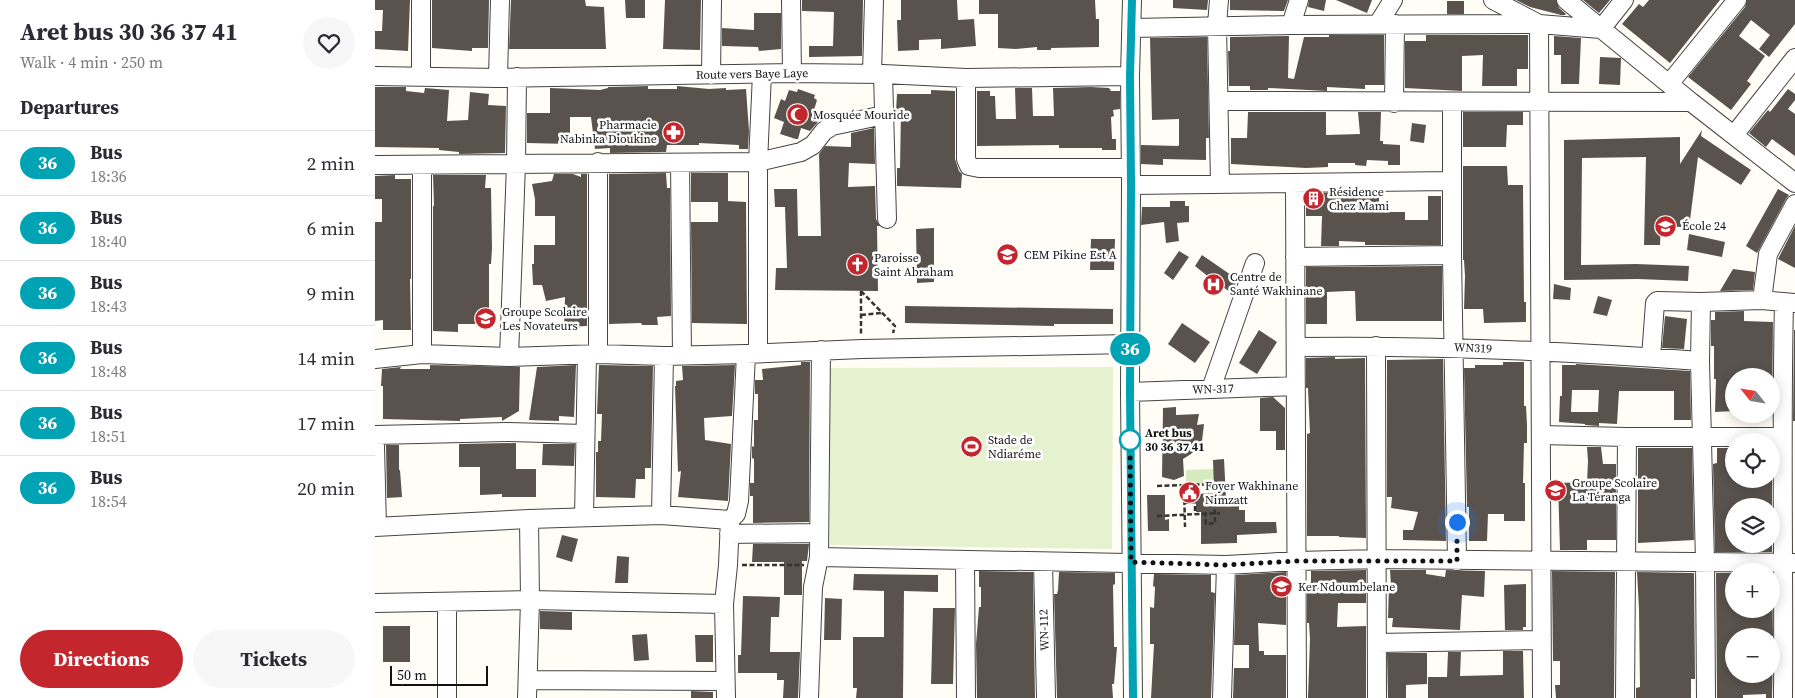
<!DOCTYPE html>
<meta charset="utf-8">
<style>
body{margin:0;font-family:"Source Serif 4",serif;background:#f7f7f7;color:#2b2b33;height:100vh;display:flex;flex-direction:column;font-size:19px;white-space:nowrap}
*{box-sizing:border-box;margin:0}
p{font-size:16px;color:#7c7c81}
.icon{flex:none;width:28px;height:28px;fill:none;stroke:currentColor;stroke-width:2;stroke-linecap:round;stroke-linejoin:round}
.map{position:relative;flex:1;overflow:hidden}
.sheet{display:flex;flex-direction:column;background:#fff;width:375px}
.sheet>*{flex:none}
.badge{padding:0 10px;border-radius:16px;font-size:18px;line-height:32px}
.needle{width:32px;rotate:300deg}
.buttons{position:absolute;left:1350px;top:368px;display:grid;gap:10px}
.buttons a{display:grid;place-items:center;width:55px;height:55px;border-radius:50%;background:#fff;box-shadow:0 2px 12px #0003;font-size:25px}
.scale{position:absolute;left:15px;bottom:12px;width:98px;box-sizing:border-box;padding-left:5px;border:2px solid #111;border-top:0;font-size:14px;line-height:18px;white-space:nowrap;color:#111;-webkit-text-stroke:4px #fff;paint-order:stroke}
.you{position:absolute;width:25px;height:25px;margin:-12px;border:4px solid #fff;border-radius:50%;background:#1a73e8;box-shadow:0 0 0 8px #1a73e833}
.map>.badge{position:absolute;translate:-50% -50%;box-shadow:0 0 0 2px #fff}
h2{padding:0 20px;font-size:19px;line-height:45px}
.round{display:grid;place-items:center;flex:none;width:52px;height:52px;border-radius:26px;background:#f7f7f7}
.head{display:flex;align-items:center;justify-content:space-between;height:85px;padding:0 20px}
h1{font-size:24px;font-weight:700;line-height:38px}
.cta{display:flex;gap:10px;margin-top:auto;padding:10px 20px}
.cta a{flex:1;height:58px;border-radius:30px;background:#c4262e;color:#fff;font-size:20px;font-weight:700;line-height:58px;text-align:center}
.cta a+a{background:#f7f7f7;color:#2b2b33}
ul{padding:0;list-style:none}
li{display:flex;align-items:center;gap:15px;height:65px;padding:0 20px;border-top:1px solid #e1e1e2}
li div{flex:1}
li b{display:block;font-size:19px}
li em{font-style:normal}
li .badge{min-width:55px;font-weight:700;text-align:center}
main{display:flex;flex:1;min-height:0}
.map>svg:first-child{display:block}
</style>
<main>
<section class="sheet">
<div class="head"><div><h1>Aret bus 30 36 37 41</h1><p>Walk · 4 min · 250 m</p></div><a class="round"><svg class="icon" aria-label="heart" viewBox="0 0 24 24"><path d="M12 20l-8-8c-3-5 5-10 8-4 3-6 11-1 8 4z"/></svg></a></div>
<h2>Departures</h2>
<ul>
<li><span class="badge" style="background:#00a3b4;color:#fff">36</span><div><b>Bus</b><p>18:36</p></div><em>2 min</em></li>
<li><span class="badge" style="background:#00a3b4;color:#fff">36</span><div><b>Bus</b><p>18:40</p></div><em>6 min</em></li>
<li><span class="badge" style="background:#00a3b4;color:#fff">36</span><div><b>Bus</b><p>18:43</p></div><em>9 min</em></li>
<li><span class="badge" style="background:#00a3b4;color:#fff">36</span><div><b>Bus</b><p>18:48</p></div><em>14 min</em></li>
<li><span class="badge" style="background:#00a3b4;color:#fff">36</span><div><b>Bus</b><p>18:51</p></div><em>17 min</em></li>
<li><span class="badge" style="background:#00a3b4;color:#fff">36</span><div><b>Bus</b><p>18:54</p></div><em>20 min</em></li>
</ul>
<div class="cta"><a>Directions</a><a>Tickets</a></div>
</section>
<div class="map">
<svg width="1420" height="698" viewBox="0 0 1420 698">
<rect width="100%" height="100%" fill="#fffdf5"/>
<path fill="#d5ebbd" d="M838,469V483L811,484V470Z"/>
<path fill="#e6f2cf" d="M738,367L737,549L455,545V368Z"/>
<path fill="#5a524d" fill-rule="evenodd" d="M0,0H35L33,51L0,49V31H7L8,10H0Z
M57,0H114L113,48H97V51L57,48Z
M136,0H210L211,6L229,7L231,49H134Z
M250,0H270V18H251Z
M290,0H326L325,50L288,49Z
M427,0H488L487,56L434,57V46H458L459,12L427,11Z
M526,0H582L583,20L599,19L601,46L566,49V39L544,40V50L523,51L522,20H526Z
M604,0H720L721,19H724V47L676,48V50H662V47L641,49L623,48V14H604Z
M798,0H833L832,10L798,8Z
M855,0H913L909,11L855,10Z
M934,0H951L949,11L933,7Z
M961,0H997L992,13Z
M1141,0H1181L1184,8L1191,14L1190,15H1186L1155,7Z
M1208,0H1235L1224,13Z
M1274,0H1345L1295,63L1247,24L1264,4L1268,7Z
M1372,0H1420V24L1394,57L1384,49L1395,35L1376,20L1364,36L1390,56L1372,81L1376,84L1356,110L1313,77L1370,7Z
M1072,1H1089V14H1072Z
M379,13H406V49L384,51L383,47L347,46V28L379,30Z
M954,35H1009V85H990V89L952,87V91L893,88V90H875V86H854L853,51H855V37L914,36L913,78L919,79L929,37H954Z
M1051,35H1153V69H1142V86H1107L1108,55L1087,56V91L1030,88V41H1051Z
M1179,36L1206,38L1204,84H1186V55H1179Z
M832,37L834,138H831V160L788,159V165L766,164V145L803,146L804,145V119L777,120L775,38Z
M1225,57L1246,58L1245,85L1224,84Z
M273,86V89H302V86L334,89L351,88V90L371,89L374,131L373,149H364V145L324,143V145H292L291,152L235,153V148L220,149L216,117H195V144L152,143V113H175V88L225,90L233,88V87Z
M0,87H31V91L49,93L50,88L74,90L72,121L93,120L95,92L114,94L113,105L131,106L130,153L84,154V152L64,150V148L0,147Z
M716,87L734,88L736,91H745V109L738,110L739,116L736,117L737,139H741V150H727V148H684V145L602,146V91H615V96H620L621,119H641L640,88H657L658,116H679L678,88Z
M423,89L440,95L439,98L442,100L439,110L446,112L442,123L435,131L426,128L423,139H421L405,134L409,122L399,118L406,99L410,101L414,90L422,92Z
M1413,89L1420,94V100L1413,109L1420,114V156L1397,139L1391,147L1374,133L1393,110L1395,112Z
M556,90L580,91V159L584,171L587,174L586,188L522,186V168H525L526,111H521L522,94H556Z
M873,112H951V135L985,134L983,112H1006L1005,141H1008V144L1025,145V165H1013V161L992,160L991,166L980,165V163H953V167L931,168L856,164V138H872Z
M1088,112H1148V125H1132L1131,147H1088Z
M1037,123L1051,125L1049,143L1035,141Z
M499,128L500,164L474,163L473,187L500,186L501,219L505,226H502L503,291L400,290L401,268H412L410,207H400L399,189H422L423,236H446L444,154L450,146L476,147V133Z
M1327,130L1326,136L1376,170L1366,185L1323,157L1314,228L1286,225L1285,245H1269L1271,157L1207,158L1206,265L1261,264L1314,266L1313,281L1263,279L1189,280V140L1305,137V164Z
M1088,166H1132L1133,185H1148L1149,302H1151V322L1109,323L1108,309H1089L1090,276L1089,260H1088Z
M291,173L292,188H295L296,316L282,317L283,325H267L266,323L234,324V174Z
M316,173H353V201L371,202L372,324L317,323L316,222H343V202H316Z
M179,174H198L206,177V174H212V326L189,327L190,297L171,301L167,285H158L157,264H159V245H180V216H160V199L157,184L177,181Z
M20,175V179H36V279H35L36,330H8V320L0,321V222H7V199H0V176Z
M58,175H111L110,188H116L117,249L116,264H114V324H83V332L58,331V206H59Z
M1403,189L1414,195L1411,199L1382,253L1371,246Z
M931,193H1004V212H1030V220H1053V196H1066V245H990V242L964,241V246H946L947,216H931Z
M795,201H810V206H814V222L802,223L804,241L791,243L789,222L766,225L767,207H795Z
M1420,226V268L1403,259Z
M559,228V282L542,283L541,229Z
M1314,234L1350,242L1347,257L1312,250Z
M716,239H740L739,270H715Z
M804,251L814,257L798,280L789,273Z
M827,255L856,275L859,272L864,275L857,293L843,284L838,291L830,286L835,278L820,266Z
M1067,266V321H981L980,291H973L952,292V324H931V267Z
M1358,269L1380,272L1378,290L1345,291Z
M1179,284L1196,288L1195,300L1178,299Z
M1223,296L1237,300L1232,316L1218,313Z
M530,306L738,309V324H679V326L530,323Z
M1369,311V321L1398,322L1397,421L1396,376H1359V411L1340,412L1341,379H1339V346H1336V320H1340V312Z
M1290,316L1312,319L1309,349L1287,348Z
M807,323L835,342L820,363L793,344Z
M884,330L902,342L882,374L864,363Z
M1419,330H1420V421H1418Z
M960,357V359L990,358L991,538L964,537V536H932V434L935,433L933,388H931V358Z
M1068,359L1071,541L1028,540V530H1038L1043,512L1016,508L1017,497H1012V360Z
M426,362H435L434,522L378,523V496H375V483H379V459L377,458V446L379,447V420H383V394H380V380H388L387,369L426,365Z
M1128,362H1149V406H1151L1152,425V443H1149L1148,483H1150V521H1129V514H1113L1112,541H1094V507H1092L1089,368H1100V365H1128Z
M1201,364L1315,371L1316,420H1299V391H1244L1242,424L1224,423V426L1210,425V424L1184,422L1185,396H1187V365H1201ZM1197,390H1224L1223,412H1196Z
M55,365L145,367L144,411L127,421V417L85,419V421L8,419V386H6L7,369L26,367L25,369H55Z
M201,365L199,417L184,416V421L154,420L162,367Z
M224,365L278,366L276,468H270V479H261L260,498L221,497V452H223V441H226L227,414H222Z
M360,365L357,416L329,418L330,440L356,444L353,501L303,497L306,471L303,472L300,386H301V381L308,380L307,366Z
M898,397L910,408V450H901V431H885V398Z
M801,407V415L824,414L822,425L829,424L827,441L824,446L816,454L808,459L809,476L799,480L787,477L788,408Z
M141,443V469H161V497H127V494L105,495V467H84V444Z
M168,444H200L199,466L167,465Z
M11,445H24V470H25L27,497L12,498Z
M1212,447H1226L1228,464H1241V540H1212V550H1185L1183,483L1212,482L1213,461Z
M1263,448H1317L1319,540L1263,543Z
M1342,448H1359V479H1397V518L1396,506H1359V544H1397V552H1340L1338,464L1342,463Z
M849,459L851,498H864V510H870V522H901L902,533L862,535V543L826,544V512H821V494L839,493L838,460Z
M772,495H790V520L794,519V531H773Z
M187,535L203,539L197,562L181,557Z
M378,544H434L432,561H427V595H409V562H377Z
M242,556L254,557L253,583H240Z
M991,570V603H963L962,627L991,626V698H933L935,639L934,623H932V586H936V571Z
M1015,570H1051V574L1070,577L1071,570L1110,571L1109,597L1087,595L1085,630L1017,627L1018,618H1013L1014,585H1016Z
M604,571L658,572L660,698H602L601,644L604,607H606V587H604Z
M1177,571L1240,572L1239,698H1181L1180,685H1185V661H1178Z
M684,572L740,573V584L738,585L739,639V647H742L739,684H737L738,698H682L679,594H682L683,590Z
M911,572V625L883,623L884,651H889V655H911V698H858L859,668H874V645H859L861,575Z
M1262,572L1319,573L1320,679H1316V698H1261V688L1265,687L1264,609Z
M1341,573H1359V609H1396L1397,573L1398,636H1359V674H1396V648H1398L1397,698H1391V694L1368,695V698H1342Z
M479,574L563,575V592L529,591L528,698H481L482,688H478V637H509V591L478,590Z
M779,574L836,575V592L840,593L836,698H776L779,644H775V607L779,608L780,587L778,586Z
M1151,584V627H1148V630H1130L1129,585Z
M368,596L405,597L404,617H396L395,652H425L423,698H408L409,680H402V673H363V655H366Z
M450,598L467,599L466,640H449Z
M558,608H580L578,684H556Z
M165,611L197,612V630L165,629Z
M8,626H35V662H8Z
M272,634L274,660L259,661L257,635Z
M320,635H338V662H321Z
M1128,651H1148L1149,698H1053V677H1072L1073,652H1086L1085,676L1128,675Z
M1012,653H1052V684L1031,685V698H1013Z
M316,691L338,692V698H316Z"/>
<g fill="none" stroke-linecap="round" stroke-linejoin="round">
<defs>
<path id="minor" d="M46,0V77
M416,0L417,73
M757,0L755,76L756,185L755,392L758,698
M844,0L842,25L845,184
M1118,0L1164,24L1167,698
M1191,0L1316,102L1420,183
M1003,24L1018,0
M916,25L924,0
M757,28L916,25L1164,24L1226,29L1249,0
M497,74L499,0
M508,74L512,219
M336,75L337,0
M0,76L123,78L417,73L508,74L591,78L755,76
M123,78L125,0
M591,78V159L594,166L604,168H756
M1294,84L1362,0
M845,101L1316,102
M1019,103L1020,24
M1077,103V255L1082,561
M1359,135L1420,58
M305,163L307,355
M0,165L383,162L426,152L438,145L449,131L457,126L509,115
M47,165V354
M920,183L922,698
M756,185L1076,181
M920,257L1077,255
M1387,300L1393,254L1420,204
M1326,302L1325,361L1330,562L1331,698
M1001,346L1002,698
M921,347C1056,345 1190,351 1325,361
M383,353V162L387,74
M223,354V162
M134,357L141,164L142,77
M1276,357L1280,303L1282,301L1326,302L1387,300L1419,303
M0,359L47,354L134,357L223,354L289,356L371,354L487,349L755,344
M836,389L880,263
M755,392L921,386
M0,435L132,432L210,434
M1166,435L1252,437H1406
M0,446L2,527
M286,515L289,356
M209,517L212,355
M0,527L154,519L286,515L355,520L361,514L364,501L371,354
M354,534L444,533
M444,557L851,565L922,561L1003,559L1420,563
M590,560L591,698
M668,562L671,698
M0,603L155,600L349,604
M1003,643L1167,640
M153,680L350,681
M72,698V603
M152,698L155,600L154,519
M351,698L349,604L353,565L355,520
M434,698L438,587L444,557L446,350
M847,698L851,565
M1250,698L1252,437
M1408,698C1409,566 1406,434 1409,302"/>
</defs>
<use href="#minor" stroke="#444" stroke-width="20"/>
<path stroke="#333" stroke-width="2.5" stroke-dasharray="5 2.5" stroke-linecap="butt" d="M486,291L520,326L518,333
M486,291V335
M486,315L507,313
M809,485L810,527
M782,486L839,484L840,523L831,524L830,514
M809,503L820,502V514
M782,516L845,513
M367,565H429"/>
<use href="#minor" stroke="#fff" stroke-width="18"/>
</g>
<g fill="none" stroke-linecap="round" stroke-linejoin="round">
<defs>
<path id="line" d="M757,0L755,76L756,185L755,392L758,698"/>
</defs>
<use href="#line" stroke="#fff" stroke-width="11"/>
<use href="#line" stroke="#00a3b4" stroke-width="8"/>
<path stroke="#111" stroke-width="5" stroke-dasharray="0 9" d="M755,440L756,562L851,565L922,561H1082V522"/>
</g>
<defs>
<symbol id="mosque-disc" viewBox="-11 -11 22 22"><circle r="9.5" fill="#c4262e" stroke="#fff"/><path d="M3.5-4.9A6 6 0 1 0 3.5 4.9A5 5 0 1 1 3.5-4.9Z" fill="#fff"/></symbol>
<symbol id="pharmacy-disc" viewBox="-11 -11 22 22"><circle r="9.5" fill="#c4262e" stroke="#fff"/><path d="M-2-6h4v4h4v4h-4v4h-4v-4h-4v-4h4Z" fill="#fff"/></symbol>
<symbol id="building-disc" viewBox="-11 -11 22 22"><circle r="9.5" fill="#c4262e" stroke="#fff"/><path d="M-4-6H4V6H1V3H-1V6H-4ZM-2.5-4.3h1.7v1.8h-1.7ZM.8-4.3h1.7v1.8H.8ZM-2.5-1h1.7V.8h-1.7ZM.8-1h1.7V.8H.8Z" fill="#fff"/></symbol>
<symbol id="school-disc" viewBox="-11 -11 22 22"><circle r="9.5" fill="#c4262e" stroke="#fff"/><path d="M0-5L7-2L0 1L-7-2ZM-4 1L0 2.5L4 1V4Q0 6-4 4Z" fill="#fff"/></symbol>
<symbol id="church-disc" viewBox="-11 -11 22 22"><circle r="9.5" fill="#c4262e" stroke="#fff"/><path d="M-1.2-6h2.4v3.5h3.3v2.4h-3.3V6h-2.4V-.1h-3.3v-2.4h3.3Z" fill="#fff"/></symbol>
<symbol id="hospital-disc" viewBox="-11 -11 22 22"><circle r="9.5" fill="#c4262e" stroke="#fff"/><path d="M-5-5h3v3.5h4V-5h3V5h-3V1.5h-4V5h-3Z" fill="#fff"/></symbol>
<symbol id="stadium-disc" viewBox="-11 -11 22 22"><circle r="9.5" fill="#c4262e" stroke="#fff"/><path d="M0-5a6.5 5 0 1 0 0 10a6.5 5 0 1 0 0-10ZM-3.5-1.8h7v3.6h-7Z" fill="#fff"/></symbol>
<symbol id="civic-disc" viewBox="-11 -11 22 22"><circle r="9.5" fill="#c4262e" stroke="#fff"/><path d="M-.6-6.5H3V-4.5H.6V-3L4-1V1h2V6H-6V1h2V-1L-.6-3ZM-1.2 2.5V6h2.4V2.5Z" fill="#fff"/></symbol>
</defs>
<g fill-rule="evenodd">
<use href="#mosque-disc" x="410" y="102" width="25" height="25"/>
<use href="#pharmacy-disc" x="286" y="120" width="25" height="25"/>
<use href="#building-disc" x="926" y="186" width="25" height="25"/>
<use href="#school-disc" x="1278" y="214" width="25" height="25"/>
<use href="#school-disc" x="620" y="242" width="25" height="25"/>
<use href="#church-disc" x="470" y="252" width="25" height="25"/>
<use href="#hospital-disc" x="826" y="272" width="25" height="25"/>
<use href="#school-disc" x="98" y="306" width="25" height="25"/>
<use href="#stadium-disc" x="584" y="434" width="25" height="25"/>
<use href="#school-disc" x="1168" y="478" width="25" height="25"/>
<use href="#civic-disc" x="802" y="480" width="25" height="25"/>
<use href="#school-disc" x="894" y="574" width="25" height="25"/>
</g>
<circle fill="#fff" stroke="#00a3b4" stroke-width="2.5" cx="755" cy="440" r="10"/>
<g text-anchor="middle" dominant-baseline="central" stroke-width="5" stroke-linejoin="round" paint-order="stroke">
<g font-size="12" fill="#111" stroke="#fff">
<text transform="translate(377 74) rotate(-1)">Route vers Baye Laye</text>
<text transform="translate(1098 348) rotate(2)">WN319</text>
<text transform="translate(838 389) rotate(-2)">WN-317</text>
<text transform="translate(669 630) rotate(-92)">WN-112</text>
</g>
<g font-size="12" fill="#111" stroke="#fff" text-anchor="start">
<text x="438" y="115">Mosquée Mouride</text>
<text x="282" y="125" text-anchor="end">Pharmacie<tspan x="282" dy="14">Nabinka Dioukine</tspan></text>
<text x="954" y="192">Résidence<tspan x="954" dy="14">Chez Mami</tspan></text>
<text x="1307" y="226">École 24</text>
<text x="649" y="255">CEM Pikine Est A</text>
<text x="499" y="258">Paroisse<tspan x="499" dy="14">Saint Abraham</tspan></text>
<text x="855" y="277">Centre de<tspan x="855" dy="14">Santé Wakhinane</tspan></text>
<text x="127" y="312">Groupe Scolaire<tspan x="127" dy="14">Les Novateurs</tspan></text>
<text x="613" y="440">Stade de<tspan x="613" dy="14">Ndiaréme</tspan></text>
<text x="1197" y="483">Groupe Scolaire<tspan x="1197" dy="14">La Téranga</tspan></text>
<text x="830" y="486">Foyer Wakhinane<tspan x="830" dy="14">Nimzatt</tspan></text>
<text x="923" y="587">Ker Ndoumbelane</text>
</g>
<g font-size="12" font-weight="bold" fill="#111" stroke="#fff" text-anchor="start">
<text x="770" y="433">Aret bus<tspan x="770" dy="14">30 36 37 41</tspan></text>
</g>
</g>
</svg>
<div class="buttons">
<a><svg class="needle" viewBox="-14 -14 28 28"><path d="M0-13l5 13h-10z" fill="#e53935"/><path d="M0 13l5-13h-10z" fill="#7c7c81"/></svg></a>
<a><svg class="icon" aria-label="locate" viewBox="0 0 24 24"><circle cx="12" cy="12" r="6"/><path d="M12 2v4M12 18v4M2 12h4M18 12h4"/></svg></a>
<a><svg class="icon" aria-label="layers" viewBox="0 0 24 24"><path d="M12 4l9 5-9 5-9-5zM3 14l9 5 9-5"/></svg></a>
<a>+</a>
<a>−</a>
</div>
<div class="scale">50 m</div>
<div class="you" style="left:1082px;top:522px"></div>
<b class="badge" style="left:755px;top:349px;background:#00a3b4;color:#fff">36</b>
</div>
</main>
